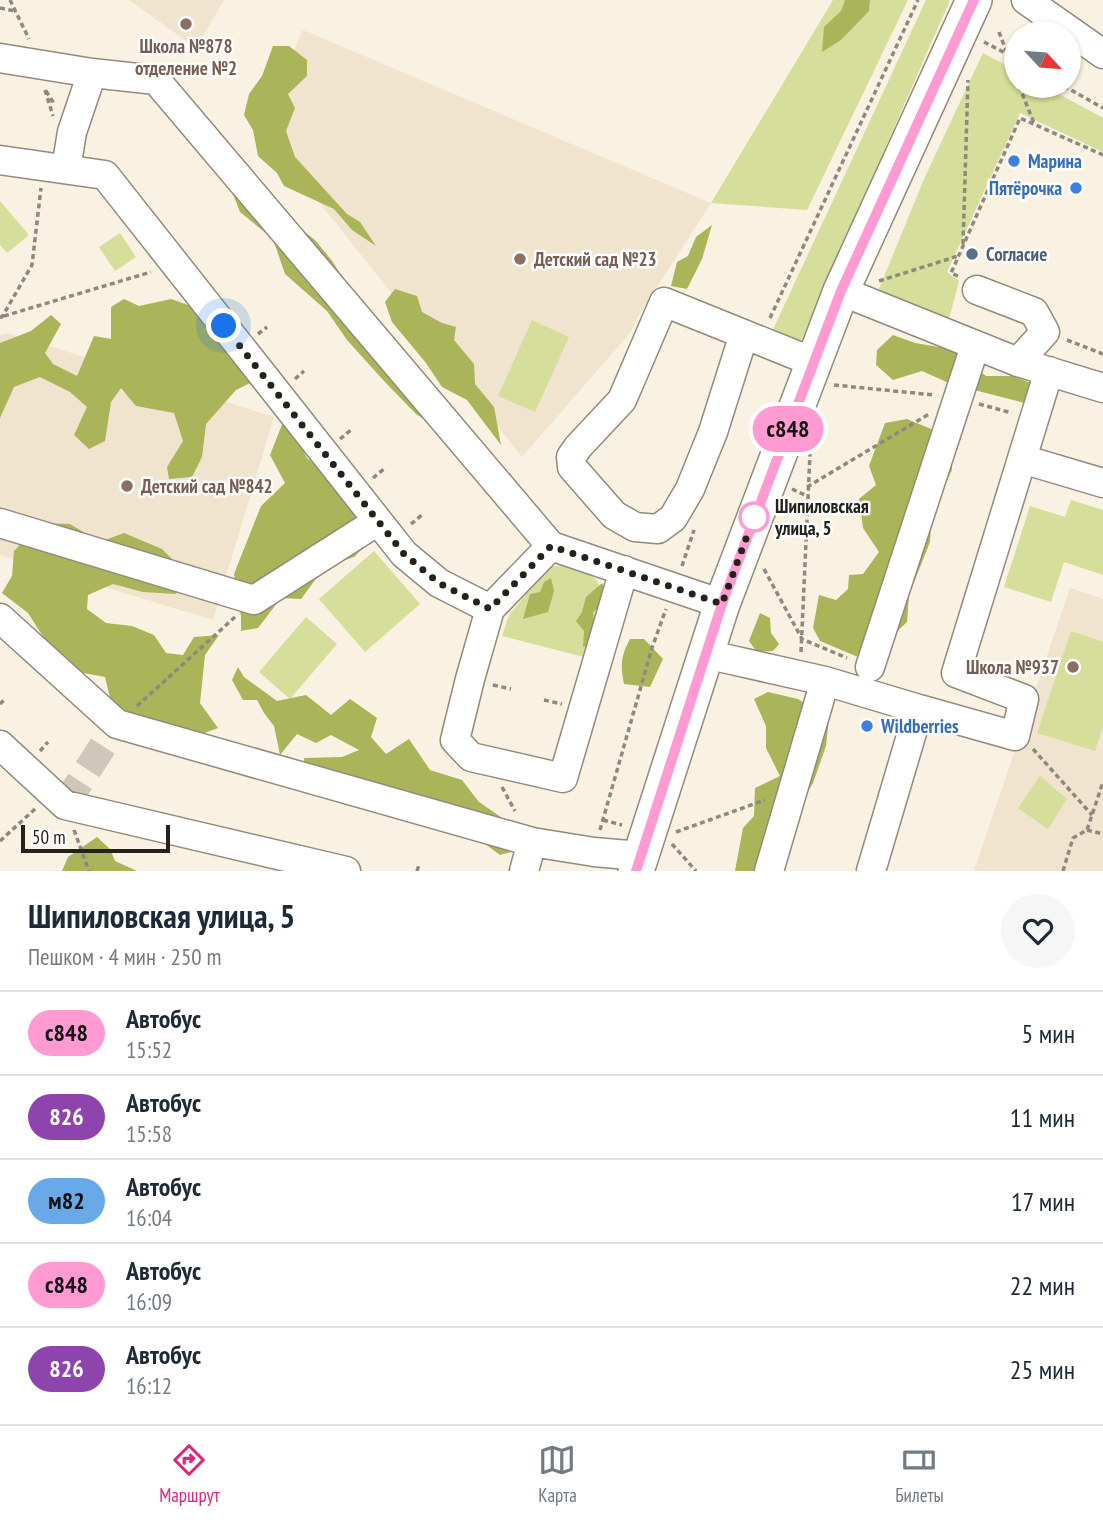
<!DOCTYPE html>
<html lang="ru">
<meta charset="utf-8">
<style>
body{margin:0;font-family:"PT Sans Narrow",sans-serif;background:#f6f6f7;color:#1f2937;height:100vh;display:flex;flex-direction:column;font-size:26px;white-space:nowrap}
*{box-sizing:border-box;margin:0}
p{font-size:23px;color:#747a83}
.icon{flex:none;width:38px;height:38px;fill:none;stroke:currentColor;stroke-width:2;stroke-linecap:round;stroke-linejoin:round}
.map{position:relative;height:871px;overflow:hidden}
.panel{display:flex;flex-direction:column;background:#fff;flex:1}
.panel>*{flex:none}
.badge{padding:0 14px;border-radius:23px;font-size:24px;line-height:46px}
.needle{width:46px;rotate:116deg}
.buttons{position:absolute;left:1004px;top:21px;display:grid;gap:14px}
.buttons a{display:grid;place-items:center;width:77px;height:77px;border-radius:50%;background:#fff;box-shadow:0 2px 5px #0004;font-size:35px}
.scale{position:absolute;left:21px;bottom:18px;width:149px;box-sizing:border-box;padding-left:7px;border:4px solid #25221c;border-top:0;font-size:19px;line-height:24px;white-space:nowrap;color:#25221c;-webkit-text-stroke:5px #fff;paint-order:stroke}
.you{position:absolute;width:35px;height:35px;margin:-18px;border:5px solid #fff;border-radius:50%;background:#1a73e8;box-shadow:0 0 0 10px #1a73e833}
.map>.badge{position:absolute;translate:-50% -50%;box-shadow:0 0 0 4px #fff}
.round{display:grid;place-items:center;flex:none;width:74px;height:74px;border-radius:37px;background:#f6f6f7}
.headline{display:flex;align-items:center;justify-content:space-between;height:119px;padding:0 28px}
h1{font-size:33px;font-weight:700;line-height:52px}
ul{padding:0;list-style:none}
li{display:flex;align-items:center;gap:21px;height:84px;padding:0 28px;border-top:2px solid #e0e1e3}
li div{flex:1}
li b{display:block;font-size:26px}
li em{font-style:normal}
li .badge{min-width:77px;font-weight:700;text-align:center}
.dock{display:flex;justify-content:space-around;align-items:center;height:98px;border-top:2px solid #e0e1e3;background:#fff;font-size:19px;color:#747a83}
.dock a{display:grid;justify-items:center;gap:4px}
.dock .active{color:#db2777}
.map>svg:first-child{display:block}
</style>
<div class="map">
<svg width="1103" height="871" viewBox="0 0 1103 871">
<rect width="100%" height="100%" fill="#f9f1e1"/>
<path fill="#f0e4ce" d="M129,0H224L196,48Z
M303,30L711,203L639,315L630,333L522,457L260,128Z
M8,333L274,417L213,620L2,556L0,554V335Z
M1070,588L1103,599V871H974Z"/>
<path fill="#d5de9a" d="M833,0H908L807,210L711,203Z
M926,0H950L800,343L771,334Z
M983,53L1017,71V86H1044L1103,118V152L1020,113L947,272L959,281L949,319L877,294L924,179Z
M0,201L29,235L7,253L0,245Z
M120,233L136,257L115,271L99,247Z
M532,320L569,337L535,412L498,396Z
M1071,500L1103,510V575L1064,562L1051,602L1004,587L1030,506L1065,517Z
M374,551L420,604L365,652L319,599Z
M562,565C573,569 589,571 597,581C606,593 587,642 584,657L502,636L509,615L544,573L550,567Z
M306,617L337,644L290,699L259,672Z
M1071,631L1103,642V726L1095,751L1037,733Z
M1040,776L1067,799L1048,829L1018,808Z"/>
<path fill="#aab458" d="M845,0H870L869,11L841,40L822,52L824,27L841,11Z
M273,46H289L307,60V76L288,94L295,108L286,131L295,157L347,214L360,222L376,246L352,230L334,209L284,186L277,173L258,156L253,130L244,115L249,94L262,76Z
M228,181L268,189L293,223L315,240L333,262L428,422L416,414L384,381L347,340L327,311L285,274L273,239L240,212Z
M712,225L702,259L687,289L671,286L677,262L688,256L696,237Z
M395,289L417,296L422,312L442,323L456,327L454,340L474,364L475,384L494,407L501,445L467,400L442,387L426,363L392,322L385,302Z
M124,299L139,306L171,299L199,309L217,341L252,382L236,390L206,424L202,457L192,477L169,479L167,467L183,441L174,413L136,406L121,388L111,402L105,441L89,449L74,435L87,407L70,392L40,377L14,387L0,418V343L31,331L51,315L61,324L45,353L53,364L77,376L94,336L111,339V307Z
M893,335L915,343L951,349L986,376H1013L1033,384L1032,405L951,384L922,371L893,380L876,365L877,350Z
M907,419L936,431L952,441V470L932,511L930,542L909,595L907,622L889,639L858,657L820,641L813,628L819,595L836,600L848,589L849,575L863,574L879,552L863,528L859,499L876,485L869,466L885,423Z
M283,422L297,438L307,458L331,476L354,472L367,544L354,557L331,565L315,580L301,599L281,598L258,628L241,631V616L234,574L261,506L285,483L270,455Z
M41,523L70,524L100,542L124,533L162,549L182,569L176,594L143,592L113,584L88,595L87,609L106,623L132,626L154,635L166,653L183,655L194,637L219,635L205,655L200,703L218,728L191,738L148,744L112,706L105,677L84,673L56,657L28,613L2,593L12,576L14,551Z
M551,578L554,591L548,612L523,619L530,594L540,592L544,582Z
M602,583L609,598L593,612L596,643L583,647L584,631L576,621L582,612L586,597Z
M760,613L770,618L771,633L779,644L773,651L757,652L749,641Z
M630,639H644L663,659L650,687L624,684C620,665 621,656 630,639Z
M238,667L244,677L277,701L306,695L331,715L350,699L377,718L371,737L386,754L409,739L430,770L462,780L479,802L511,824V852L500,855L485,844L481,834L305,786L304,758L342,757L359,750L331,735L316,743L297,734L280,755L274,726L264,713L257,700H243L232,680Z
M768,692L798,699L829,719L826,746L813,783L793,816L783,871H735L743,828L754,816L755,788L780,776L766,748V726L754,699Z
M97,837L110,849L115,861L137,871H62L68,857Z"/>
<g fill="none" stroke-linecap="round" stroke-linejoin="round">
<path stroke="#cfc8ba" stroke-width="28" stroke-dasharray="28 14" stroke-linecap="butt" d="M65,805L117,724"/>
<defs>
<path id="minor" d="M1026,0L1103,54
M0,58L92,73L156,80L551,546
M0,160L105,175L404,554L439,583L490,609
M66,169L72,132L92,73
M977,290L1034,312L1045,332L1018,362
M841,291L1018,362L1103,388
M744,334L713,432L690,489L673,518L658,529L635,527L614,515L572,467L571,457L578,447L622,400L664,302L813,362
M1022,459L1103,483
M0,523L254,600L378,521
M624,570L563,778L471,757L455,740L470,679L490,609L551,546L722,604
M0,618L117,724L532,842
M705,652L723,658L825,681L919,709L871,871
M870,667L975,346
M919,709L1015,736L1024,699L956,673L1049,371
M0,745L65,805L346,871
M524,871L532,842L594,852L640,856
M769,871L825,681"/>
<path id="major" d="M636,871L722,604L841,291L974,0"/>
</defs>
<use href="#minor" stroke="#928a7c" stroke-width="31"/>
<use href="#major" stroke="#928a7c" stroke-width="38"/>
<path stroke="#8e897e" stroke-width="3.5" stroke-dasharray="5 3.5" stroke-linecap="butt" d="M10,0L29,39
M0,8L15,11
M999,32L1017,80
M984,42L1017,59
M1019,86L1034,123
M1064,86L1103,108
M45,90L53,116
M46,91L55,105
M963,244L968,80
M958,276L951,273L1020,118L1103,155
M879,281L958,256
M4,316L151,272
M0,317H2L32,265L41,188
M770,318L918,0
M258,334L267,327
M1067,340L1103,354
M295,379L304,371
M834,385L934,395
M979,404L1012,413
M340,439L352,429
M373,478L385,468
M807,487L929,414
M792,489L807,496
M411,524L423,514
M682,566L694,530
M764,569L802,639L847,658
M801,652L810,454
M493,685L511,689
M544,700L562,704
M0,704L4,700
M137,706L235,617
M1033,749L1092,815
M40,751L48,742
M502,787L515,811
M603,820L622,825
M74,830L89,871
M600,830L652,648L666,609
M1087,830L1103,834
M676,832L765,800
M0,841L35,809
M672,844L696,871
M417,871L419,865
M1063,871L1073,838L1087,830L1103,782"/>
<use href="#minor" stroke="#fff" stroke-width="28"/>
<use href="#major" stroke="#fff" stroke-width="35"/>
</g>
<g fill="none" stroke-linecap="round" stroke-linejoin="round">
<defs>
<path id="line" d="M636,871L722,604L841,291L974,0"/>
</defs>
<use href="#line" stroke="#fff" stroke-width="16"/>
<use href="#line" stroke="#ff9ad2" stroke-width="10"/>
<path stroke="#25221c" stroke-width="7" stroke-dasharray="0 12.6" d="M224,326L404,554L439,583L490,609L551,546L722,604L754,517"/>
</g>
<g fill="#8d6e63" stroke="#fff" stroke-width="2.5">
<circle cx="186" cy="24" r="7"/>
<circle cx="520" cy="259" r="7"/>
<circle cx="127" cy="486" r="7"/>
<circle cx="1073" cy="667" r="7"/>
</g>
<g fill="#3f7fe0" stroke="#fff" stroke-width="2.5">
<circle cx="1014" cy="161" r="7"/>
<circle cx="1076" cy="188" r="7"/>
<circle cx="867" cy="726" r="7"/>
</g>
<circle fill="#5c6f8a" stroke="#fff" stroke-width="2.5" cx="972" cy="254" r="7"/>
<circle fill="#fff" stroke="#ff9ad2" stroke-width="3.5" cx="754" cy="517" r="14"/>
<g text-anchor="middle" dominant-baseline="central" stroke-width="5" stroke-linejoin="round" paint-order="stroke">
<g font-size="19" font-weight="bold" fill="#785e54" stroke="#fff" text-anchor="start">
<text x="186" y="46" text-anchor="middle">Школа №878<tspan x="186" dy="22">отделение №2</tspan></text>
<text x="534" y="259">Детский сад №23</text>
<text x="141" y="486">Детский сад №842</text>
<text x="1059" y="667" text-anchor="end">Школа №937</text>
</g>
<g font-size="19" font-weight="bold" fill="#366cbe" stroke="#fff" text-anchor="start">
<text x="1028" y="161">Марина</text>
<text x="1062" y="188" text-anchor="end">Пятёрочка</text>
<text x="881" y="726">Wildberries</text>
</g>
<g font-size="19" font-weight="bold" fill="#4e5e75" stroke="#fff" text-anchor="start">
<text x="986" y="254">Согласие</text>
</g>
<g font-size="19" font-weight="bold" fill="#25221c" stroke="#fff" text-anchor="start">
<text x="775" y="506">Шипиловская<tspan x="775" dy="22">улица, 5</tspan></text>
</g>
</g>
</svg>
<div class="buttons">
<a><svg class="needle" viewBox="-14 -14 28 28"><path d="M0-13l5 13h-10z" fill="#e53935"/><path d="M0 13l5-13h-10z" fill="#747a83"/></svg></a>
</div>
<div class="scale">50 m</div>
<div class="you" style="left:224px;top:326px"></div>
<b class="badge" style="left:788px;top:429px;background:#ff9ad2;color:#111">с848</b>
</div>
<section class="panel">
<div class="headline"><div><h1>Шипиловская улица, 5</h1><p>Пешком · 4 мин · 250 m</p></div><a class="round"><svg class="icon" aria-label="heart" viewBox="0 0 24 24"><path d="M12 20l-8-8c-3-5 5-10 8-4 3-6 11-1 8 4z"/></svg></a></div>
<ul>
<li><span class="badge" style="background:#ff9ad2;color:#111">с848</span><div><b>Автобус</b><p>15:52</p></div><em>5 мин</em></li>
<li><span class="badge" style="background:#8e44ad;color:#fff">826</span><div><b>Автобус</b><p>15:58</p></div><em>11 мин</em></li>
<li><span class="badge" style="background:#69a9e7;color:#111">м82</span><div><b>Автобус</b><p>16:04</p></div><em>17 мин</em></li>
<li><span class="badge" style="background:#ff9ad2;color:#111">с848</span><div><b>Автобус</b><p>16:09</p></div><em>22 мин</em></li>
<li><span class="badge" style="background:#8e44ad;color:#fff">826</span><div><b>Автобус</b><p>16:12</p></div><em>25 мин</em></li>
</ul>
</section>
<nav class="dock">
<a class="active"><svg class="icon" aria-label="directions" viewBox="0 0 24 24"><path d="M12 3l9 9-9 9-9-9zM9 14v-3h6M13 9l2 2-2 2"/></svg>Маршрут</a>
<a><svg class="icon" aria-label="map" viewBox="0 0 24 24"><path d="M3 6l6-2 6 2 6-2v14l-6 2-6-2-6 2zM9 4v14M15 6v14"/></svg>Карта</a>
<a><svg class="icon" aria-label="tickets" viewBox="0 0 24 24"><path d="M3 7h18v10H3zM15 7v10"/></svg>Билеты</a>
</nav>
